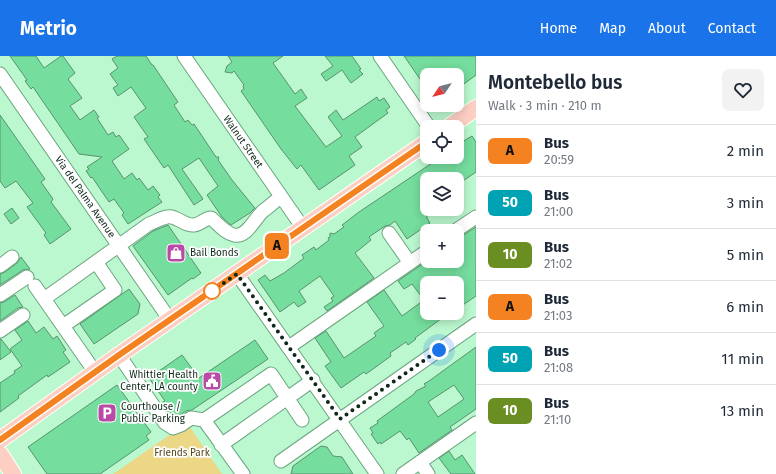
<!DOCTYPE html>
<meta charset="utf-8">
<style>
body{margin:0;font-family:"Fira Sans",sans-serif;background:#f2f2f3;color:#1f2937;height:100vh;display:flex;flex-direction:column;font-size:15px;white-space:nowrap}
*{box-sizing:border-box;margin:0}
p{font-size:13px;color:#747a83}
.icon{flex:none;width:22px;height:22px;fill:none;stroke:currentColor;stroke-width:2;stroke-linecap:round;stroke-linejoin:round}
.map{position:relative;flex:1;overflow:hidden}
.panel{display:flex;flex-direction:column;background:#fff;width:300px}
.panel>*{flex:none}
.badge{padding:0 8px;border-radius:6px;font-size:14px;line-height:26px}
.needle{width:26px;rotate:235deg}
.buttons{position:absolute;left:420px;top:12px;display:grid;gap:8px}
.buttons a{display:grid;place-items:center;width:44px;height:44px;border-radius:8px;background:#fff;box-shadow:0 2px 10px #0003;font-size:20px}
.you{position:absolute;width:20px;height:20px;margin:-10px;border:3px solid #fff;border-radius:50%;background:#1a73e8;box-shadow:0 0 0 6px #1a73e833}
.map>.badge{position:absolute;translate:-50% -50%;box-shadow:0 0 0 2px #fff}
.round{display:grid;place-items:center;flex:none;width:42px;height:42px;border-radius:8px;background:#f2f2f3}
.summary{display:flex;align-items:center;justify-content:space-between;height:68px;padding:0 12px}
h1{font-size:19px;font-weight:600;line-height:30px}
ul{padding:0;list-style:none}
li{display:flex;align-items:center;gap:12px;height:52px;padding:0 12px;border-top:1px solid #e0e1e3}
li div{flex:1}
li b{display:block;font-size:15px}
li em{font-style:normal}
li .badge{min-width:44px;font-weight:700;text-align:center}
header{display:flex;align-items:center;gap:24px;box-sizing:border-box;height:56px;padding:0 20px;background:#1a73e8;color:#fff}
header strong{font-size:19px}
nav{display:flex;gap:22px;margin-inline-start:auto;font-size:14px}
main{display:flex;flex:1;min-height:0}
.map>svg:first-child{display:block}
</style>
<header>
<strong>Metrio</strong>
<nav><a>Home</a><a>Map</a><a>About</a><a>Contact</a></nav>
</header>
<main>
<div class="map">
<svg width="476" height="418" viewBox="0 0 476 418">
<rect width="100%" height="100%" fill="#bbf8cf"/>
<path fill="#ecd786" d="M187,367L222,418H113Z"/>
<path fill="#75dd9d" stroke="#59936d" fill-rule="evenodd" d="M10,0H36L44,12L61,0H63L75,17L68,23L82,42L70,50L80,64L94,54L99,61L97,62L108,79L113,76L116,81L119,79L129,93L112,105L124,123L132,117L137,124L139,122L148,134L153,130L160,139L158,141L162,146L128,168L122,159L124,157L114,143L109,146L92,121L91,122L86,115L89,113L87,111L102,101L79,98L33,31L31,33L25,25L27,24Z
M117,0H146L152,9H153L178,46L174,49L185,66L188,64L192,69L194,68L216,101H219L218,104L232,124L254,151L255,152L250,157L231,169L222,161L207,139L218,130L199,102L182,113L203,143L194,149L168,109L164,112L144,83L148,81L134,61L146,52L131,31L118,40L113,32L118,29L110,18L118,12L112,3Z
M228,0H283L273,7L295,38L301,33L307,42L295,50L326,91L342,80L328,61L336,54L343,64L377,41L379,45L384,42L390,51L386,54L388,57L355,81L362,91L349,100L355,109L319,134L301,109L297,113L281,93L241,35L244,33L243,30L244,29L234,15L232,17L225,16L227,10L232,6Z
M325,0H352L361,13L359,14L363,18L351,27L342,14L326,25L321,18L333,10Z
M404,0H476V19L457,33V19H427V33Z
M0,59L45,123L41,126L53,143L51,146L71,173L50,188L44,179L46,177L27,151L33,147L16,125L5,132L0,125Z
M472,80L476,86V116L457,129V123H427V162L430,167L407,183L395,165L390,169L385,170L369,181L371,184L355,197L374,222L327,255L324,251L333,245L331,242L334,240L320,220L299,235L306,246L298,251L294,246L280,256L258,224L265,219L270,225L284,217L304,202L302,199L314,191L316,194L329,184L328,182L330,181V177L334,178L344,171L342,169L359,156L441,101H457V89Z
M12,152L19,162L11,168L4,158Z
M168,169L201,217L193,223L192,222L168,239L133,190L153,175Z
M476,171V240L457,253V227H427V257H449L415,282L416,283L408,289L406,286L390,297L391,300L366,318L364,316L341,332L325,310L331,306L315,282L326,275L344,302L376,280L374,277L384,270L367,246L384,234L402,260L424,244L412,228L404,233L398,225L427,205H457V183Z
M21,201L30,213L23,214L0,229V218L5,216L17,207Z
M129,233L140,248L138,258L94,288L80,268Z
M15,239L23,251L18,252L0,265V247L4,246Z
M28,265L36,277L44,271L53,283L57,280L66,294L63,296L70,306L48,321L47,319L18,340L19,342L0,356V327L15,317L14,315L22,310L10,293L22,284L15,274Z
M0,283H1L11,296L0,304Z
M255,284L268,303L192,354L186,355L174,363L171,361L161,347L165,345L149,322L182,299L199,322Z
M476,291V353L450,371L452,374L419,397L409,382L407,384L400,375L381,388L380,386L378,388L371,378L373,377L370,372L378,367L377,365L414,338L416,335L426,330L424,328L429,325ZM454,329L464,343L438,361L428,346Z
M117,329L151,376L146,380L149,384L100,418H47L28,391Z
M321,390L327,391L333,400L342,401L353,418H291L293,410Z
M449,395L455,404L462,399L475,418H451L439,402Z"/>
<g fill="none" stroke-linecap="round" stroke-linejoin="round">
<defs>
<path id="minor" d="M184,0L303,172
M380,0L429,71
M0,18L170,264
M455,175L476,161
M389,177L410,207
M0,210L12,201
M237,218L377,418
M35,230L95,316
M0,239L27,221
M44,243L149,168C155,166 161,162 167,161C176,159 184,170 194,169C201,168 205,162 211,162C218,168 225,177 234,179C246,182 254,164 262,156C268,151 275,146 281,140
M63,270L115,234L96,206
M0,275L23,259
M289,291L427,195
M119,299L165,367L173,372L181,369L191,362L204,364L243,418
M204,364L271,318L302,364
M221,389L313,324
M281,405L476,268
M420,406L428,418
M403,418L476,367"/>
<path id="major" d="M449,71L476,52
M0,384L119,299L427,86
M0,398L13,418"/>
</defs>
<use href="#minor" stroke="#6ba57f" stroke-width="15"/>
<use href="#major" stroke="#fff" stroke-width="18"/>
<use href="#minor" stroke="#fff" stroke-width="13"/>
<use href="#major" stroke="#fdcec2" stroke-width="16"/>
</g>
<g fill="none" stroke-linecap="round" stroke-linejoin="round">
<defs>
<path id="line" d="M0,384L119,299L427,86"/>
</defs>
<use href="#line" stroke="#fff" stroke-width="9"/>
<use href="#line" stroke="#f58220" stroke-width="6"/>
<path stroke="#102819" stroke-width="4" stroke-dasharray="0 7.2" d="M212,235L237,218L340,363L439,294"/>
</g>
<defs>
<symbol id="shop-square" viewBox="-11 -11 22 22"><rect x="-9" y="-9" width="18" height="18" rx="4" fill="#ba4aa7" stroke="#fff"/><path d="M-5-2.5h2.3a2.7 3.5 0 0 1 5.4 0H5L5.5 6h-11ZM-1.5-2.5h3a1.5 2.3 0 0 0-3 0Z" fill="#fff"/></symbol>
<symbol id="civic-square" viewBox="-11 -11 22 22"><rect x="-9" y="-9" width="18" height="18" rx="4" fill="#ba4aa7" stroke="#fff"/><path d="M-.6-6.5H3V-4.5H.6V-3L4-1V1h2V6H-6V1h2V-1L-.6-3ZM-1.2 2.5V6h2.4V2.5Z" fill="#fff"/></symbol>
<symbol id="parking-square" viewBox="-11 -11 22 22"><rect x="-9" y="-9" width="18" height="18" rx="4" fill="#ba4aa7" stroke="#fff"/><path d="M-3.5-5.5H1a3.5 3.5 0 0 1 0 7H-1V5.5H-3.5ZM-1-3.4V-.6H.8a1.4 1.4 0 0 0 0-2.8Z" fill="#fff"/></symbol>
</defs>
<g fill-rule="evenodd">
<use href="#shop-square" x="165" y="186" width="22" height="22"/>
<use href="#civic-square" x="201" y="314" width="22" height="22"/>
<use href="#parking-square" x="96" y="346" width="22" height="22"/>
</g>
<circle fill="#fff" stroke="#f58220" stroke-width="2" cx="212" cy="235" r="8"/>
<g text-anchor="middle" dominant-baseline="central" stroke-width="3.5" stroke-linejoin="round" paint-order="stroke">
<g font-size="10" fill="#102819" stroke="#fff">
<text transform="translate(243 86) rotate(55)">Walnut Street</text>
<text transform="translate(85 141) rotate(55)">Via del Palma Avenue</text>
</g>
<g font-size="10" fill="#102819" stroke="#fff" text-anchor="start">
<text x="190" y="197">Bail Bonds</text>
<text x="198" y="319" text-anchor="end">Whittier Health<tspan x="198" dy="12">Center, LA county</tspan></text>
<text x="121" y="351">Courthouse /<tspan x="121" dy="12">Public Parking</tspan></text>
</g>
<g font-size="10" fill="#524618" stroke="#fff">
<text x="182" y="397">Friends Park</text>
</g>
</g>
</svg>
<div class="buttons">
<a><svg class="needle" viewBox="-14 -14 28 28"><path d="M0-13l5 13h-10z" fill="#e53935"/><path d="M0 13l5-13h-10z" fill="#747a83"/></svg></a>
<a><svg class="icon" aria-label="locate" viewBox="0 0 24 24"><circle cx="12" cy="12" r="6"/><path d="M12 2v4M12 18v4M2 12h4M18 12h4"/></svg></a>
<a><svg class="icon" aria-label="layers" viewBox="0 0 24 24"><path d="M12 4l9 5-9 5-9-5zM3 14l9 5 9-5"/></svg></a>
<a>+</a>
<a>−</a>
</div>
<div class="you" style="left:439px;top:294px"></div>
<b class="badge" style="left:277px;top:190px;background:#f58220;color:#111">A</b>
</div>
<section class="panel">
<div class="summary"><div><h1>Montebello bus</h1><p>Walk · 3 min · 210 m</p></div><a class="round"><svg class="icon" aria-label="heart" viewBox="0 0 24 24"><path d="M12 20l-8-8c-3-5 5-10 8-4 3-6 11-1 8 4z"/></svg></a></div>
<ul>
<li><span class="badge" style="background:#f58220;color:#111">A</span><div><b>Bus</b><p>20:59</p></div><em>2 min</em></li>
<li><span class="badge" style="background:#00a3b4;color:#fff">50</span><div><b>Bus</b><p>21:00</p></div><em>3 min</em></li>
<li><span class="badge" style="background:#6b8e23;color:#fff">10</span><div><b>Bus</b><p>21:02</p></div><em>5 min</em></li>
<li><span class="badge" style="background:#f58220;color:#111">A</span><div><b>Bus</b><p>21:03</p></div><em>6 min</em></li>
<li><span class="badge" style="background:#00a3b4;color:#fff">50</span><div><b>Bus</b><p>21:08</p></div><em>11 min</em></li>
<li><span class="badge" style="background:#6b8e23;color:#fff">10</span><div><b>Bus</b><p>21:10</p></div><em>13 min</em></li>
</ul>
</section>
</main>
